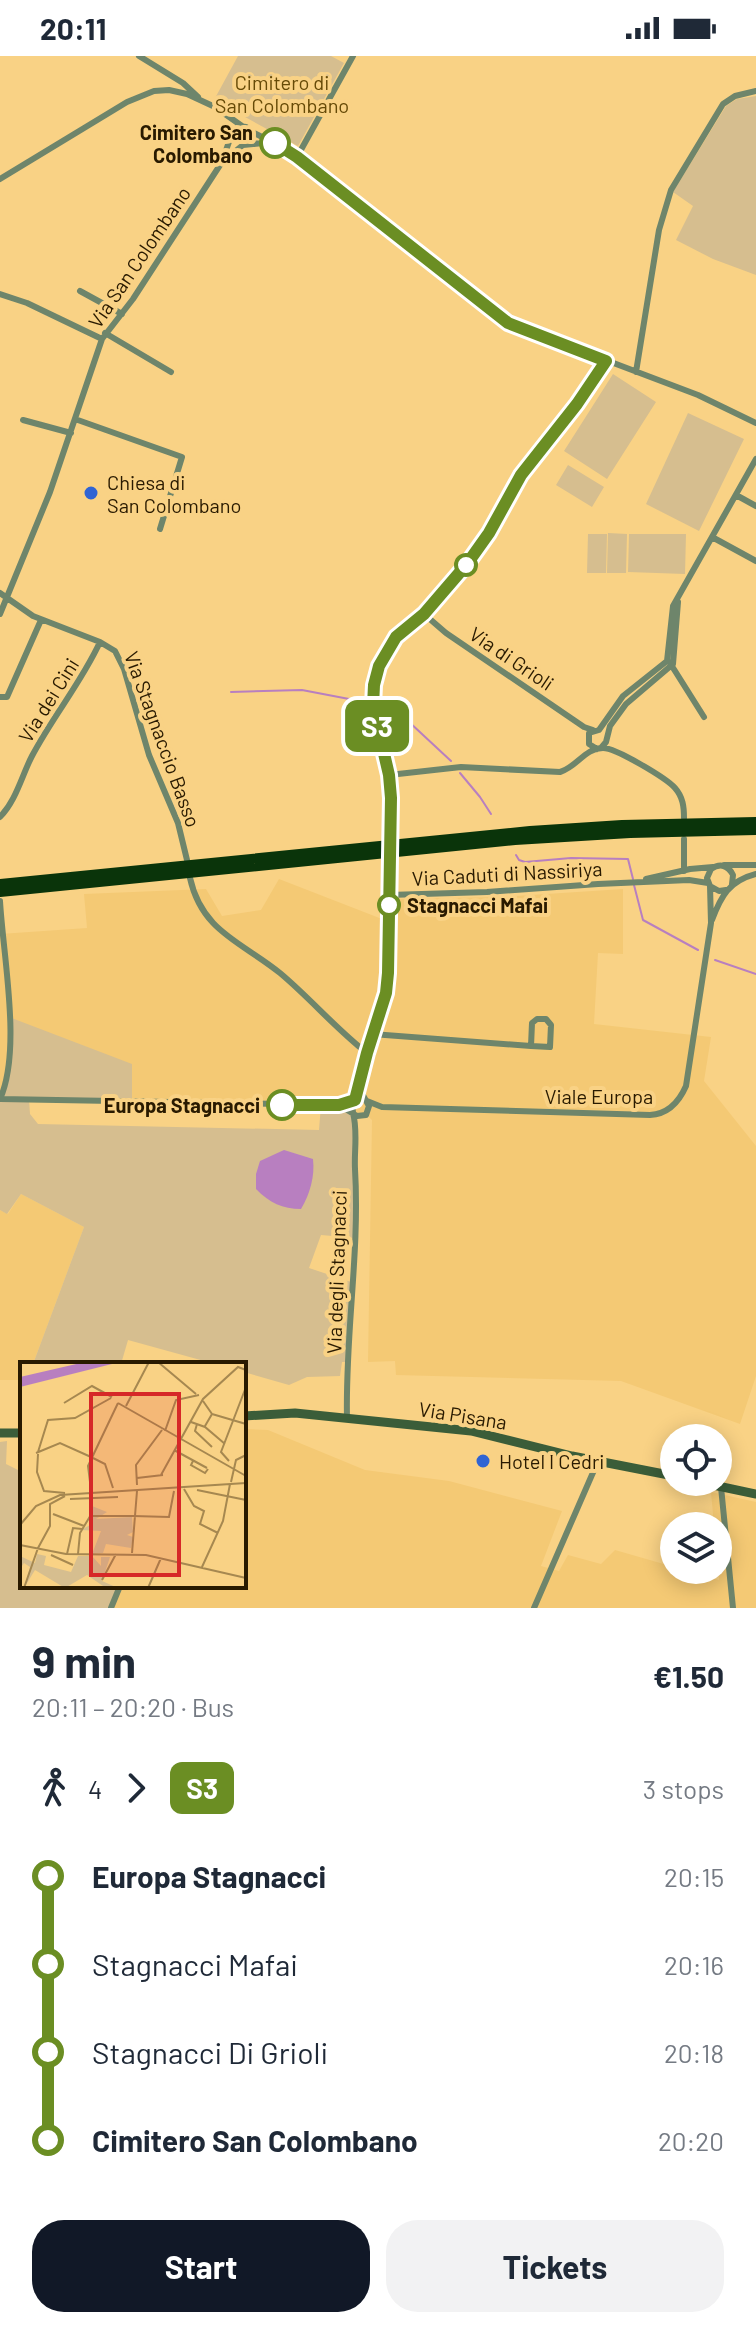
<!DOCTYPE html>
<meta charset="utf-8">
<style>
body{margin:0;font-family:Barlow,sans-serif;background:#f2f2f3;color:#1f2937;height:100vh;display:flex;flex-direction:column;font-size:30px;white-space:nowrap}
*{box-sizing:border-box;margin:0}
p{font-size:26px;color:#747a83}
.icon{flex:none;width:44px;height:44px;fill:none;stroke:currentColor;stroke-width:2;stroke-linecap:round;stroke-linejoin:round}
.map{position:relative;height:1552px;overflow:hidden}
.panel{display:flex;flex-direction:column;background:#fff;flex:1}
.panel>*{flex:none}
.badge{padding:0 16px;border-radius:12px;font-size:28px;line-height:52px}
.fabs{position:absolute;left:660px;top:1368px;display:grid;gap:16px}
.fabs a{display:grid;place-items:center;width:72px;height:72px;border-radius:50%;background:#fff;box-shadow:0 4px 20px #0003;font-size:40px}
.map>.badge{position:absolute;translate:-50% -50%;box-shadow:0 0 0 4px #fff}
.legs{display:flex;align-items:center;gap:12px;height:88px;padding:0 32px;font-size:26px}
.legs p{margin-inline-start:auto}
.head{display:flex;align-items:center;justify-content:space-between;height:136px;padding:0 32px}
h1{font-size:44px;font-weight:700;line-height:60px}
.action{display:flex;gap:16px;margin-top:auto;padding:16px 32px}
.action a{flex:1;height:92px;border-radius:32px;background:#111827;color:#fff;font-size:32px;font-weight:700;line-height:92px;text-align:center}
.action a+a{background:#f2f2f3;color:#1f2937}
ul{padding:0 32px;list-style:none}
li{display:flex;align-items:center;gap:28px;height:88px;font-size:30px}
li i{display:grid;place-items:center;width:12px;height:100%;margin:0 10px;background:currentColor}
li i::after{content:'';width:20px;height:20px;margin:-10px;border:6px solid;border-radius:50%;background:#fff}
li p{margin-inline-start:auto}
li:first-child i{background:linear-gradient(#0000 50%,currentColor 0)}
li:last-child i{background:linear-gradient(currentColor 50%,#0000 0)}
.status{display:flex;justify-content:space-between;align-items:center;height:56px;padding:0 40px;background:#fff;direction:ltr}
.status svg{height:22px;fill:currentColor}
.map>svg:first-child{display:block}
</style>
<div class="status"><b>20:11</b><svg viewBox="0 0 49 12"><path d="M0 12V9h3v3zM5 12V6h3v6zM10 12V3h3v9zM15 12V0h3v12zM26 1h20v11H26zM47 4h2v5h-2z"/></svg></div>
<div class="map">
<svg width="756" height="1552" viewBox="0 0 756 1552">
<rect width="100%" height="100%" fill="#f9d285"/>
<path fill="#f4c974" d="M279,823L382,863L384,843L502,841L623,833V898L598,897L594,968L711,981L704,1025L756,1090V1320L740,1368L621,1325L396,1319L395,1305L368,1306L372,1064L367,1059L361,1061L346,1052L132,1046L11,993L0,1043V878L87,872L84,838L206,833L222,860L261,854Z
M21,1138L84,1171L33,1308H22V1324H0V1154L8,1158Z
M244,1373L268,1374L365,1414L449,1425L562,1455L541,1510L559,1515L568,1499L601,1508L615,1494L674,1511V1514H686L719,1524L718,1470H714L711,1436L756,1446V1552H111L120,1530H244Z"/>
<path fill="#d6be8f" d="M238,0H331L344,7L298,90L214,44Z
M756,40V219L713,203L676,184L693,150L673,136L726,50L737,43Z
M613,318L656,346L607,423L564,395Z
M688,357L744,383L699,475L646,448Z
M568,409L604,431L592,451L556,429Z
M608,477L627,478L626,517H607Z
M588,478H607L606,517H587Z
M629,478H686L685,518L628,516Z
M9,961L132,1008V1046L29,1044L30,1058L38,1068L319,1074L321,1049H339L353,1056L355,1182L321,1179L309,1212L354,1227L348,1306H342L340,1320L307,1321L289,1329L244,1316V1308H215L128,1284L121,1308H33L84,1171L21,1138L7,1158L0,1154V1043L6,1031Z
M7,1385L6,1408L22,1416V1530H120L111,1552H0V1386Z"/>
<path fill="#b87fc0" d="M284,1094L313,1103C315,1120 310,1138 301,1153C282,1153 270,1147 256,1133V1118L260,1105Z"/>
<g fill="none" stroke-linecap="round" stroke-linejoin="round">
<path stroke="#b87fc0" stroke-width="2" d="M231,636L302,634L370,647
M378,649L408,665L451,705
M460,717L480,741L491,758
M516,799L519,804L525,806L571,802L628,803L633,823
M634,829L643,864L698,894
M715,904L756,918"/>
<path stroke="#6e856b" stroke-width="6" d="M139,0L183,27L198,41
M297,101L353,0
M222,106L232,77L239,70L246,71L254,77L284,92L508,267L698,339L756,367
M0,123L127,46L154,35L169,34L187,38L215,51L242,70
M80,235L122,258
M0,238L27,247L102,283
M105,277L171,316
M636,316L659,174L671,134L723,48L735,40L756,35
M75,363L182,401L160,473
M23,364L71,377
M736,439L756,450
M712,481L756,505
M0,537L33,560L100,586L115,595L124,613L149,699L178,767L187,804
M0,558L50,436L102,283L133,243L222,106L243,89L272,86
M424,558L446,577L584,671L593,674
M670,607L704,661
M0,641H7L41,564
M601,692L606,686L610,670L626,648L673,608L678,546
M597,693L589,688V677L599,674L623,640L667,605L673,550L756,403
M389,719L461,711L560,716C577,711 585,692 603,692C616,692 666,722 675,732C683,741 684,751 684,762
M0,761C16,745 22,719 32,700C53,660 81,627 100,586
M390,782L389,719L373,647L375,624L381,605L394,584L424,558L467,508L489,477L521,419L577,348L606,305
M684,783V815
M724,809H756
M190,822C202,876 242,886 280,917C310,942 336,973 367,997
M646,823L690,813L713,811
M726,834L719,835L710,830L707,822L711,813C720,807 728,809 733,819L732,828
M389,839L487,836L598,828L689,824L708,827
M712,864C721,840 729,825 756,818
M372,978L531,990L550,991L551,969L546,963H537L532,967L531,990
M0,1043L337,1049L354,1045
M0,1043C22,994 3,900 0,845
M367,1045L382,1051L650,1059C668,1058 679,1046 686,1030L711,867L710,830
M339,1049L357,1060L366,1059L369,1050L360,1034
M353,1056L352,1050L357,1039L367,997L387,928L390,803
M347,1362C345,1279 360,1196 355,1113C354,1095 358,1075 353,1057
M721,1431L733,1552
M111,1552L120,1530
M534,1552L598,1405"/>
<path stroke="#3b5d39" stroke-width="9" d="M244,1360L295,1357L471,1375L572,1400L674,1420
M0,1377H22
M699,1426L756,1438"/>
<path stroke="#0a340a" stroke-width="10" d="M0,828L530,775L622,769L756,766
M0,836L515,784L630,777L756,774"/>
</g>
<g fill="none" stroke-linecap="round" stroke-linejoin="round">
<defs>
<path id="line-1" d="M275,87L297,101L508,267L606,305L577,348L521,419L489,477L467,508L424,558L396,581L379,610L374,629L373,650L389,719L391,742L388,917L386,937L367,997L355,1044L339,1049H282"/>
</defs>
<use href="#line-1" stroke="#fff" stroke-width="18"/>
<use href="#line-1" stroke="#6b8e23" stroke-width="12"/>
</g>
<g fill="#fff" stroke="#6b8e23" stroke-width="4">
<circle cx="275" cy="87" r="14"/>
<circle cx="466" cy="509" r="10"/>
<circle cx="389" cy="849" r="10"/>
<circle cx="282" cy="1049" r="14"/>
</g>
<g fill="#3064d3" stroke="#f9d285" stroke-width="3">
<circle cx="91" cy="437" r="8"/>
<circle cx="483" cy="1405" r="8"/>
</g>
<g text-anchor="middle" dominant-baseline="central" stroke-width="8" stroke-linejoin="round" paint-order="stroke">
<g font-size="20" fill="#664a07" stroke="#f9d285">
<text x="282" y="26">Cimitero di<tspan x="282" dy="23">San Colombano</tspan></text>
</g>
<g font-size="20" font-weight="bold" fill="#291a00" stroke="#f9d285" text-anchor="end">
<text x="253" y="76">Cimitero San<tspan x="253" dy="23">Colombano</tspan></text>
<text x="407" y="849" text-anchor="start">Stagnacci Mafai</text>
<text x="260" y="1049">Europa Stagnacci</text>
</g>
<g font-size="20" fill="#291a00" stroke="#f9d285">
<text transform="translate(139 201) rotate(-56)">Via San Colombano</text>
<text transform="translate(512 602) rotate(34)">Via di Grioli</text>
<text transform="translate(48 644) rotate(-58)">Via dei Cini</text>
<text transform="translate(163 683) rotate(70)">Via Stagnaccio Basso</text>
<text transform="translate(507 817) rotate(-3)">Via Caduti di Nassiriya</text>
<text x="599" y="1040">Viale Europa</text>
<text transform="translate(336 1216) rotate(-88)">Via degli Stagnacci</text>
<text transform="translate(463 1359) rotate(9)">Via Pisana</text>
</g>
<g font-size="20" fill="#291a00" stroke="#f9d285" text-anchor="start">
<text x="107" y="426">Chiesa di<tspan x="107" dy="23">San Colombano</tspan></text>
<text x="499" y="1405">Hotel I Cedri</text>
</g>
</g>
<g transform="translate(20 1306)">
<rect width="226" height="226" fill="#f9d285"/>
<path d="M72,144L87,150L76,157L112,155L113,170L107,173L113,175L111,186L86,182L83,191L72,192L81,169L61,168L70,163ZM17,192L26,194L24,203L51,210L58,194H72L81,204V195H90L82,219L98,226H86L67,213L45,226L15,208L4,226L10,205L4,201L0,207V194L15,201Z" fill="#d6be8f"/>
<path d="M65,0H100L0,25V15Z" fill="#b87fc0"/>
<path fill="none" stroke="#a68850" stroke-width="2" d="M138,0L176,32M183,39L192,52L185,64M44,41L72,24L92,35M98,41L226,114M106,44L129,0M192,52L226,62M171,60L185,65L205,82M177,62L175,69L192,85M145,69L156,38L179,33M154,88L187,106M18,90L28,58L55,56L91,36M16,91L40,81L71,95L85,102L93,126M18,92L17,110L24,129L45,131M173,99L171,103L185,111L188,107M209,99L201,90L226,25M141,113L183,37L218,5L226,8M117,116L143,113M211,120L216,98L226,93M117,123L116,103L142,68M164,127L174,144L184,149L180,162L198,171M71,128L68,104L98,41M177,128L226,138M50,137L98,135M33,152L64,164M71,154H113M113,154L149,155L154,129M0,163L16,144L40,133L226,121M0,183L46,192L126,193L226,216M18,186L30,164V142L45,134M112,191L117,129M47,192L53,166L62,167M58,192L60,171L72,151L71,131M31,193L53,203M182,205L203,159L210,122M82,218L96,192M4,226L18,186M128,226L141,196"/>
<path fill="#d62828" fill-opacity="0.15" stroke="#d62828" stroke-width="4" d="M71,32H159V213H71Z"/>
<rect width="226" height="226" fill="none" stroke="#291a00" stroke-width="4"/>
</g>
</svg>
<div class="fabs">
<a><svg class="icon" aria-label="locate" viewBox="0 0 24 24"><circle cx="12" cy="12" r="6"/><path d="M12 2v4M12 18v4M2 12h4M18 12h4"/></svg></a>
<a><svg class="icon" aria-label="layers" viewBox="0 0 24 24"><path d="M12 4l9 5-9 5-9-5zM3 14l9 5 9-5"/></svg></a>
</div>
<b class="badge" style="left:377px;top:670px;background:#6b8e23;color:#fff">S3</b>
</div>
<section class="panel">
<div class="head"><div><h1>9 min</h1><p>20:11 – 20:20 · Bus</p></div><b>€1.50</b></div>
<div class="legs"><svg class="icon" aria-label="walk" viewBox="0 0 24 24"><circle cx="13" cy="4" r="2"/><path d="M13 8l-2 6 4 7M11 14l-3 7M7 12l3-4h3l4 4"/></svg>4<svg class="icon" aria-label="forward" viewBox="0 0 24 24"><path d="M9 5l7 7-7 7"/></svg><b class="badge" style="background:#6b8e23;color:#fff">S3</b><p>3 stops</p></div>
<ul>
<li><i style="color:#6b8e23"></i><b>Europa Stagnacci</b><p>20:15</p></li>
<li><i style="color:#6b8e23"></i><span>Stagnacci Mafai</span><p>20:16</p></li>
<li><i style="color:#6b8e23"></i><span>Stagnacci Di Grioli</span><p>20:18</p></li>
<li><i style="color:#6b8e23"></i><b>Cimitero San Colombano</b><p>20:20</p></li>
</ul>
<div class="action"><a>Start</a><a>Tickets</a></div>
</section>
